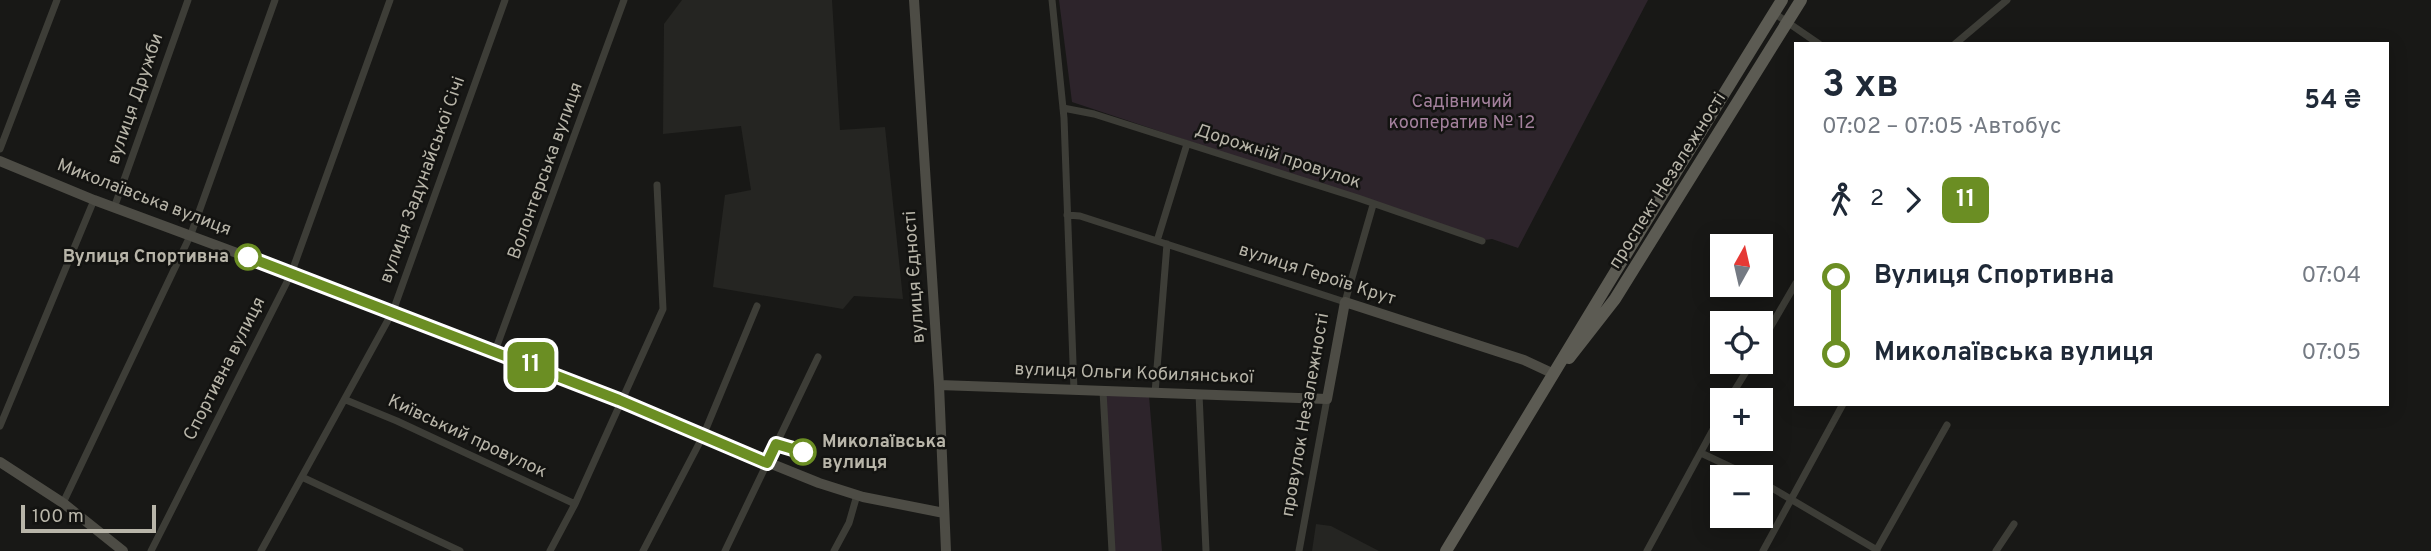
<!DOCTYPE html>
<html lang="uk">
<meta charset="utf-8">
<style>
body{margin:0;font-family:Overpass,sans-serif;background:#f6f6f7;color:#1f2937;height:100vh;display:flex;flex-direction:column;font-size:26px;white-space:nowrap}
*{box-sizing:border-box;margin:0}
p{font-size:23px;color:#747a83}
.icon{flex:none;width:38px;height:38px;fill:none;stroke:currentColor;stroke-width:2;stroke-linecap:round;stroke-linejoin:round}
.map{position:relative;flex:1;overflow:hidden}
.sheet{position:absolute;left:1794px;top:42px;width:595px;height:364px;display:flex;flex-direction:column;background:#fff;border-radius:0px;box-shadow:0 4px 18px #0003}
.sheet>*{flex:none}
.badge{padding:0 14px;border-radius:10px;font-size:24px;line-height:46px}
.needle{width:46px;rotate:8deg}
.controls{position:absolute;left:1710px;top:234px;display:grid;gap:14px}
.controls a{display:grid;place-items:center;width:63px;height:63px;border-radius:0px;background:#fff;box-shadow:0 4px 18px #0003;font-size:35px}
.scale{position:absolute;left:21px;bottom:18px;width:135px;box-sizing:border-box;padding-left:7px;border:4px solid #b8b5a9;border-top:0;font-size:19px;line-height:24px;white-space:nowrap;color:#b8b5a9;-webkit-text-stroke:5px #131311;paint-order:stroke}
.map>.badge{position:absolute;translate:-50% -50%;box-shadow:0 0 0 4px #fff}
.legs{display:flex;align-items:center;gap:10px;height:77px;padding:0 28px;font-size:23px}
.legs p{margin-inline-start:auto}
.summary{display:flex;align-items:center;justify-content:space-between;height:119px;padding:0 28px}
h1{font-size:38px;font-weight:700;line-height:52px}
ul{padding:0 28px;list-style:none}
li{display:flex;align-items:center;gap:24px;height:77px;font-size:26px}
li i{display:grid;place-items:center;width:10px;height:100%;margin:0 9px;background:currentColor}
li i::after{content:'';width:18px;height:18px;margin:-9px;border:5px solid;border-radius:50%;background:#fff}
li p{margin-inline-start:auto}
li:first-child i{background:linear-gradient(#0000 50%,currentColor 0)}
li:last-child i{background:linear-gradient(currentColor 50%,#0000 0)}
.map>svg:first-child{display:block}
</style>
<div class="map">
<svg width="2431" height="551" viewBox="0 0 2431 551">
<rect width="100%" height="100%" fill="#181816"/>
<path fill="#252522" d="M682,0H832L840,130L885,127L903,299L854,296L843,309L713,287L725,195L751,190L741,126L663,134L664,24Z
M1316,524L1331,526L1379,551H1312Z"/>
<path fill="#2d242b" d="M1059,0H1648L1518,248L1492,239L1485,240L1072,102Z
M1106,395L1149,396L1162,551H1114Z"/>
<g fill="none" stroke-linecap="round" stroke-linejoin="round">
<path stroke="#3d3d37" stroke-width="7" d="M1052,0L1064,118L1074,390
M1774,13L1819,44
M1955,44L2007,0
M1063,108L1094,114L1358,198L1482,241
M0,149L57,0
M114,208L188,0
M1067,215L1080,216L1345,302L1373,205
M1157,241L1187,144
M1760,345L1796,283
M495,351L624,0
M1103,391L1112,551
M1155,393L1167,244
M1199,394L1206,551
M346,400L397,421L575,504
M1728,401L1752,362
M0,426L94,200
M1701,453L1754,478
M304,478L460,551
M1760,481L1877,550
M63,503L191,234L275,0
M151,551L291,274L390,0
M261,551L393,311L505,0
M550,551L575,504L663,309L657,185
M643,551L703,436L757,306
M725,551L818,357
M834,551L849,523L857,495
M1299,551L1327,399
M1647,551L1722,413
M1763,551L1843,404
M1876,551L1947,425
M1996,551L2014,524"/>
<path stroke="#4d4c45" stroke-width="10" d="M914,0L939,385L946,551
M0,161L94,200L393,311L819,483L863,497L944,513
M939,385L1327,399L1345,302L1524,360L1554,374
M0,462L63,503L123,551"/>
<path stroke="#5c5b53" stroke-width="12" d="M1569,358L1615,299L1801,0
M1446,551C1558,367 1668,183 1782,0"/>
</g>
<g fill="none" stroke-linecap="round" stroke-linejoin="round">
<defs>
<path id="line-1" d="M248,257L619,400L767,463L776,444L803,452"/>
</defs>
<use href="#line-1" stroke="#fff" stroke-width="16"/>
<use href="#line-1" stroke="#6b8e23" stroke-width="10"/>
</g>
<g fill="#fff" stroke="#6b8e23" stroke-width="3.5">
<circle cx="248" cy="257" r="12"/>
<circle cx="803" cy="452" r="12"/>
</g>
<g text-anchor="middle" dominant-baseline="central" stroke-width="5" stroke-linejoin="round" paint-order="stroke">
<g font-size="18" fill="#b8b5a9" stroke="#131311">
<text transform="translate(136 99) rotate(-71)">вулиця Дружби</text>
<text transform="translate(1278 157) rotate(18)">Дорожній провулок</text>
<text transform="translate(546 171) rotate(-70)">Волонтерська вулиця</text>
<text transform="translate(423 180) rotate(-70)">вулиця Задунайської Січі</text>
<text transform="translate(1668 181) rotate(-58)">проспект Незалежності</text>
<text transform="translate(144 198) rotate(21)">Миколаївська вулиця</text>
<text transform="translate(1317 275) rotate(18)">вулиця Героїв Крут</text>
<text transform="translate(915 277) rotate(-94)">вулиця Єдності</text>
<text transform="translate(225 369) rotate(-63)">Спортивна вулиця</text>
<text transform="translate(1134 374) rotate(2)">вулиця Ольги Кобилянської</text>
<text transform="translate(1306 415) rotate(-80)">провулок Незалежності</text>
<text transform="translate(467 437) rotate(25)">Київський провулок</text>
</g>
<g font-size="18" fill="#a3809c" stroke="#131311">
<text x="1462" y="102">Садівничий<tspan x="1462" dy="21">кооператив № 12</tspan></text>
</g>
<g font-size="18" font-weight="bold" fill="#b8b5a9" stroke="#131311" text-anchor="end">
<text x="229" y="257">Вулиця Спортивна</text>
<text x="822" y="442" text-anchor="start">Миколаївська<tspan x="822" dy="21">вулиця</tspan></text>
</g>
</g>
</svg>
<div class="controls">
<a><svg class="needle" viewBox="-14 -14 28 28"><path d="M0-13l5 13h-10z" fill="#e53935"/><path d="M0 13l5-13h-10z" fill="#747a83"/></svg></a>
<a><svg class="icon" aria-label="locate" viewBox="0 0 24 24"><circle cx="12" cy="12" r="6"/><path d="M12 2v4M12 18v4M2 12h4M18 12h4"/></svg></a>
<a>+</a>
<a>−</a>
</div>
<div class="scale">100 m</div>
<b class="badge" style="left:531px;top:365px;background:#6b8e23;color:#fff">11</b>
<section class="sheet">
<div class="summary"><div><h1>3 хв</h1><p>07:02 – 07:05 · Автобус</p></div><b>54 ₴</b></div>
<div class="legs"><svg class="icon" aria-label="walk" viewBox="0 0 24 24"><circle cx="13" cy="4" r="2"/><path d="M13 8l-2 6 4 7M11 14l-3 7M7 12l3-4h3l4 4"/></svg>2<svg class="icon" aria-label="forward" viewBox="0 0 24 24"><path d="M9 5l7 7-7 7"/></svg><b class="badge" style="background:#6b8e23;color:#fff">11</b></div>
<ul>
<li><i style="color:#6b8e23"></i><b>Вулиця Спортивна</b><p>07:04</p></li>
<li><i style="color:#6b8e23"></i><b>Миколаївська вулиця</b><p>07:05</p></li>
</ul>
</section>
</div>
